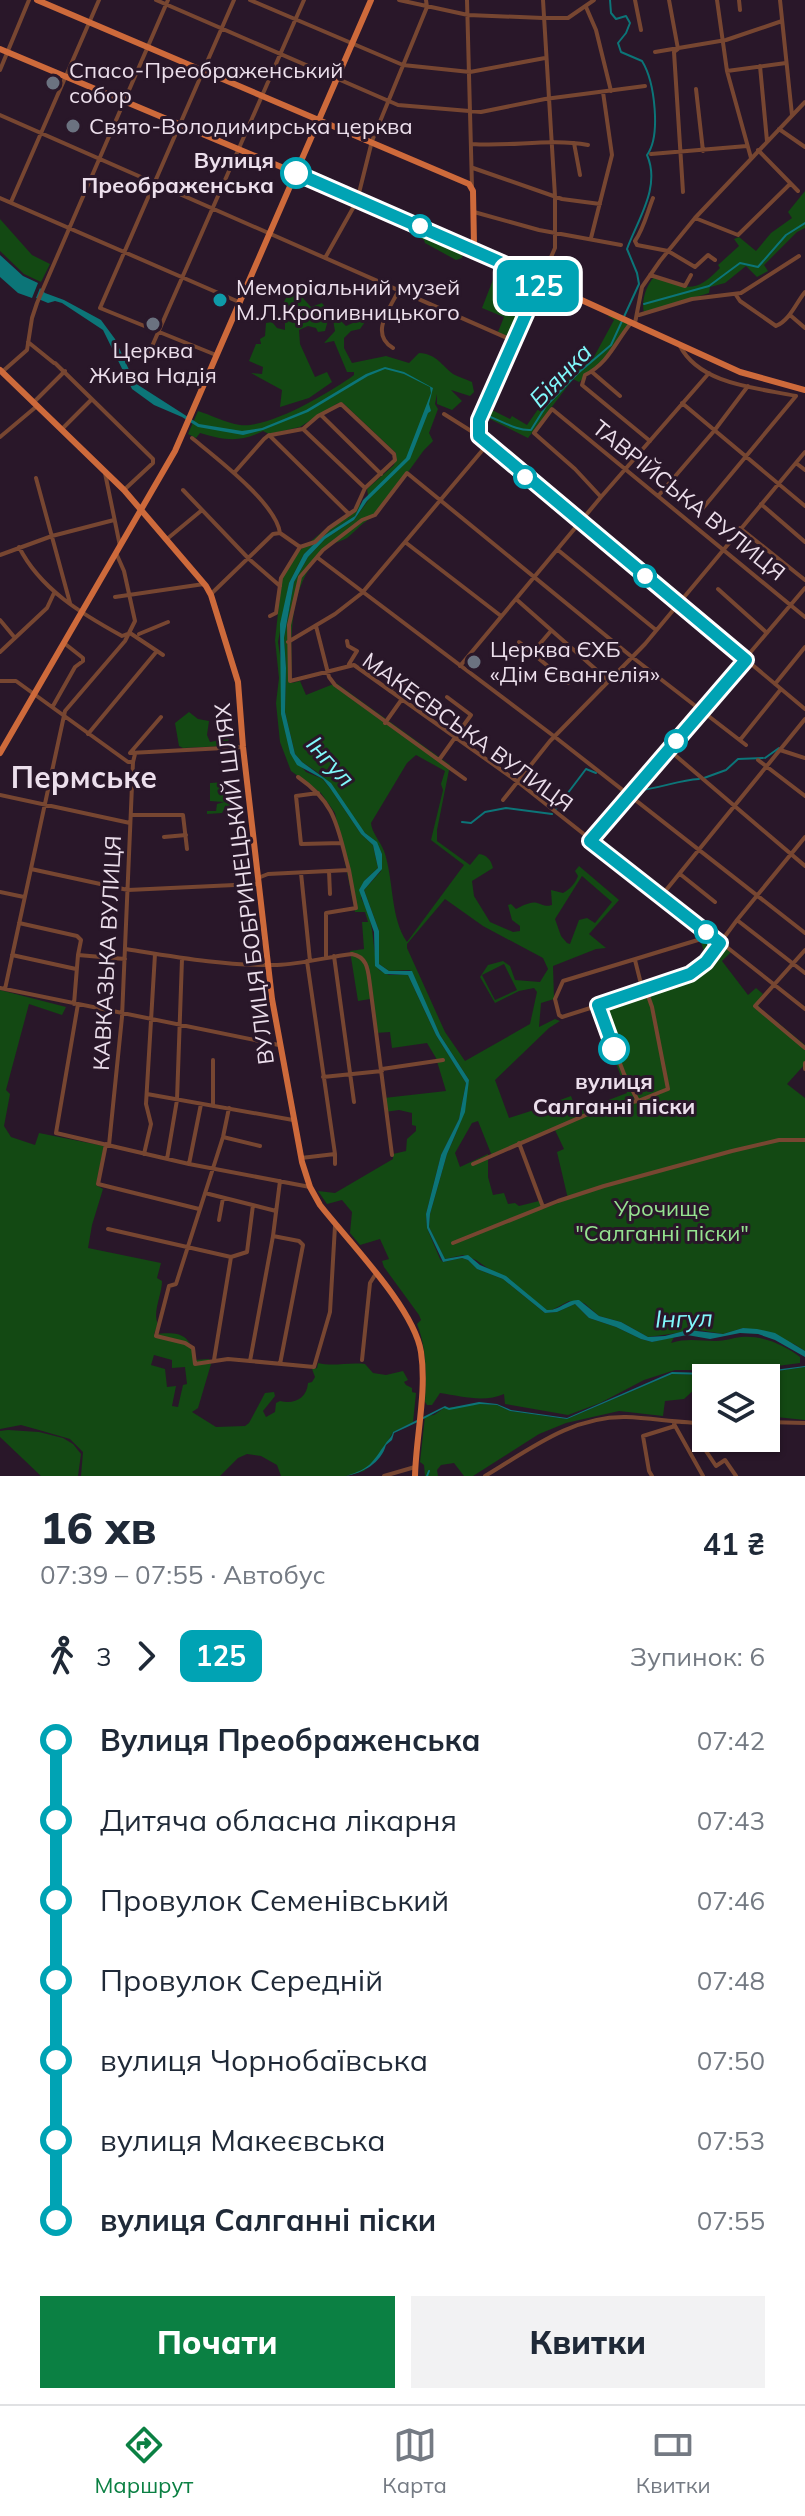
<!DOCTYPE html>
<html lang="uk">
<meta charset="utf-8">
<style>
body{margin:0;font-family:Mulish,sans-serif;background:#f2f2f3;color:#1f2937;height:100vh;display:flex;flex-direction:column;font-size:30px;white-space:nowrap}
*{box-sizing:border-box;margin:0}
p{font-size:26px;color:#747a83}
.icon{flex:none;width:44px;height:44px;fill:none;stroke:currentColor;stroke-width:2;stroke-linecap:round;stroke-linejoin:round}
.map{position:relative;height:1476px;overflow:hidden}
.side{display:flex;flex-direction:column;background:#fff;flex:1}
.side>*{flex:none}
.badge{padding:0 16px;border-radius:12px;font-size:28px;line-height:52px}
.tools{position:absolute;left:692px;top:1364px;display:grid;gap:16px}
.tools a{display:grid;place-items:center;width:88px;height:88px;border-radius:0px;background:#fff;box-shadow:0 2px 6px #0004;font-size:40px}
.map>.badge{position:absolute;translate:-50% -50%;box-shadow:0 0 0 4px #fff}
.legs{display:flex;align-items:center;gap:12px;height:88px;padding:0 40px;font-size:26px}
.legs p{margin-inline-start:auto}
.head{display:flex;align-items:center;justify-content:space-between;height:136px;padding:0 40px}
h1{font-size:44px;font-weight:800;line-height:60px}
.primary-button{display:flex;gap:16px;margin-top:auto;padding:16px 40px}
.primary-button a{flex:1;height:92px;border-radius:0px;background:#0b8043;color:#fff;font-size:32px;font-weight:800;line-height:92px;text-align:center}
.primary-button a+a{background:#f2f2f3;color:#1f2937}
ul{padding:0 40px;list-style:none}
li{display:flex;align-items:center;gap:28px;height:80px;font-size:30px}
li i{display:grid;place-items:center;width:12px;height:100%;margin:0 10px;background:currentColor}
li i::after{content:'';width:20px;height:20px;margin:-10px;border:6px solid;border-radius:50%;background:#fff}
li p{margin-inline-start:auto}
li:first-child i{background:linear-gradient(#0000 50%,currentColor 0)}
li:last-child i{background:linear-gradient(currentColor 50%,#0000 0)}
.menu{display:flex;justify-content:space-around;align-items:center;height:112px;border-top:2px solid #e0e1e3;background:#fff;font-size:22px;color:#747a83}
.menu a{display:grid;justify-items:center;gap:4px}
.menu .current{color:#0b8043}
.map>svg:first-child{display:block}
</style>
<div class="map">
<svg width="805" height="1476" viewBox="0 0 805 1476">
<rect width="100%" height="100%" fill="#291729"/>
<path fill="#134913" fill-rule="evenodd" d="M805,191V228L797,232L764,265L768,271L757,277L746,266L725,283L710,287L709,293L644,313C641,301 646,286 654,277C688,288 694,295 720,268L718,265L739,246L734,239L739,237L756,251L771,233L792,218L788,212Z
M0,219L32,255L50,264L41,282L24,274L0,251Z
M412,232L433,241L436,237L464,248L462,258L456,260L425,243L424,240L412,234Z
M498,267L531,281L532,285L509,337L498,332L504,317L482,308Z
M292,286L296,291L307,287L302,297L311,307L322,303L325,307L322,319L328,320L325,331L318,332L316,328L308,326L299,330L300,344L315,377L327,372L332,382L309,398L280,407L282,390L251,373L262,374L263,367L249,361L256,344H261L260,339L265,336L266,323L272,322L277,328L285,330V320L293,323L296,316L282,306Z
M336,307L339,310L337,317L346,326L355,322L354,310L372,309L375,311V315L364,316L365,322L360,329L351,331L344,338V348L352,363L386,356L409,363L419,353C437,354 441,365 453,374C458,377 466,379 472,382L474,392L470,396L451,390L462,401L452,410L437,404V394L435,404L438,409L429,433L433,441L424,450L376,516C363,521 358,529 347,538C342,541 335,542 330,546C287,580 291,634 292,683L300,681L306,695L336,683L450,765L437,830V841L470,865L479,854C487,855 491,860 493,868L472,881L474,896L490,922L513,932L520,931V926L512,920L508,905L511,904L516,909C522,906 531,901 537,903C544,905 545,907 552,905L551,890L563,893C570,889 575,884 578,876L575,871L579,866L619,900L589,934L606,948L596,949L553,966L554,999L541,1003L539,1027L555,1019L560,1021L549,1028L495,1080L509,1118L534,1110L536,1115L561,1106L560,1100L571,1096L577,1112L627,1093L596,1009L689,977L710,960L704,952L701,942L713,938L731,952L722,961L748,995L756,988L763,994L757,1002L760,1008L805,1045V1064L787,1084L805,1098V1351L794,1344L743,1328L723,1334L699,1330L648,1337L621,1322L599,1316L584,1303L569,1301L552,1310H547L476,1260L463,1255L445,1259L429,1227L430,1214L447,1154L457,1131L469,1080L440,1035L410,970L389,971L379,964V931L364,890L381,871L382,854L376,842L365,833L317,772L302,762L295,754L285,712L286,668L284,638L294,582L308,557L325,539L354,520L372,495H368L367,489L394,465L396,453L343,403H338L300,427L269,434L263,431C240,443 224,440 200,433L196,438L188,434L198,411C211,415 226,423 240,425C268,429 331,392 354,375V372H347L334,341L324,343L335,331L332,314ZM416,755L445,771L441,784L443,790L431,840L464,865L407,942C390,918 394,879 384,851C380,841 372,833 371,823L407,763ZM582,876L612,902L595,923L587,918L579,920L570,944L567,943L561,936L555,919ZM445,899L483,926L543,958L548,969L540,982L515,980L510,966L503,961L488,965L480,977L495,1003L519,991L534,988L537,992L530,1024L465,1061L445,1032L407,948V944ZM504,964L517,990L495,1000L482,975ZM478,1121L492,1156L555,1130L564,1149L557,1152L568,1199L543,1209L539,1201L519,1206L515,1203L508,1204L504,1193L493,1195L488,1177V1154L460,1167L455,1153L472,1123Z
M610,315L629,324L601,363L579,382L573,379L528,438L484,416L488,408L510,419L512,416L527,425L541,405L582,360L587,362L595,355L614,320L608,316Z
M359,503L361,505L355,516L319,539L304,554L289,583L278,642L282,668L281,702L290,753L306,772L323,779L330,788L361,834L373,845L378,868L364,881L361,898C377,926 370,942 379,970L389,975H408L436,1035L466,1083L459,1119L441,1155L426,1214L427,1228L440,1259L443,1262L462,1258L468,1260L477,1269L503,1279L545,1313L557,1312L575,1304L589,1318L616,1327L641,1339L652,1342L674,1337L671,1343C687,1338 700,1341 716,1341C725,1341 732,1338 741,1337C762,1335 784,1345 800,1357V1363L746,1370H675L644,1380L600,1403L568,1415L505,1404L504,1394C484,1403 461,1396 440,1393L432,1405H427L425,1402C426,1374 427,1349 417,1324L421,1320L419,1315L384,1267L382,1261L389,1259L380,1239L360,1245L350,1233L352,1212L342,1200L327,1204L318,1191L335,1193L393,1159V1154L406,1151L407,1139L416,1131V1126L412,1125V1113L399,1110L385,1112L384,1098L446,1091L436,1058L427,1043L392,1048L390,1032L375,1033L370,999L358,1001L350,951L364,949L362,922H368L365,912H355L335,813L321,793L291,771L280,742L276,703L279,678L275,640L282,577L299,551L328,527L349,517Z
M189,712L198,719L209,721L207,735L210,742L221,740L219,727H224C228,734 232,740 225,746L183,748L179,746L175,723Z
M226,782V784L221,786L226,800H232L230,809L226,810V805L222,813L207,814V811H216L217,804L224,802L210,801V783Z
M0,990L66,1007L62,1015L29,1004L6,1090L10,1094L4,1126L11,1137L35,1145L39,1133L104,1146L96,1185L103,1189L92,1225L88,1248L161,1263L157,1278L162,1281C162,1295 152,1312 158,1324L154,1334C178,1332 191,1332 194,1360L209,1359L211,1364L198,1408L192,1412L216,1427L245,1426L249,1423L265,1393L274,1392L275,1396L263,1411L266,1417L275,1412L276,1403L280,1401C294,1405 307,1398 308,1383L312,1382L315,1377L312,1369L317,1368L318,1363C333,1367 348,1362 365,1364L373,1373L386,1375L403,1371L408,1380L404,1382L406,1385L412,1388V1392L416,1393L413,1422L393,1432L380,1455L364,1471L346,1476H281L277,1465L261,1456L247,1454L238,1458L220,1476H81L83,1452L70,1439L39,1430L21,1425L0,1429ZM154,1355L172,1360V1368L185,1367L187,1384L183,1385L178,1407L172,1406L176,1386L167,1387L165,1369L151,1365Z
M805,1367V1420L776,1417V1393L766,1392V1378H706V1388H696L684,1399L665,1401L663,1416L619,1411L566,1423L539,1434L473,1476H464L454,1463L441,1465L437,1470L438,1476H425L424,1465L420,1462L425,1416L434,1415L444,1408L480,1404L497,1405L510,1411L567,1419L672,1374L743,1376Z
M8,1430L39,1432L63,1438L73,1444L81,1454L78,1476H41L0,1437V1431Z"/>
<path fill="#0c7578" d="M0,255L23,276L38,283L32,298L18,293L0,277Z
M40,288L45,293L64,300L101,320L115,339L135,383L199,424L242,431L262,428L306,410L366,374L385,367L404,372L433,388L429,404L431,411L428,413L410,459L367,501L354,520L325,539L308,557L294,582L284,638L286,668L285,712L295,754L302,762L331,783L365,833L377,842L382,854V869L364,890L379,931V964L389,971H412L440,1035L469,1080L465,1112L447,1154L430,1214L429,1227L445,1259L468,1255L480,1265L506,1276L547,1310C559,1311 567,1299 579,1300L599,1316L621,1322L648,1337L665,1336L688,1330L723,1334L743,1328L757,1329L775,1333L805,1351V1357L775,1340L758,1334L740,1333L710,1339L687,1335L652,1342L641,1339L616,1327L589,1318L575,1304L557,1312L545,1313L503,1279L477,1269L468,1260L462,1258L443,1262L427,1228L426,1214L441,1155L459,1119L466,1083L436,1035L408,975L385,974L375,966L374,932L359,890L364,881L378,868L373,845L361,834L330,788L323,779L297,765L290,753L281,714L280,624L289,583L304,554L319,539L355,516L363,500L406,458L431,393L430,387L404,374L385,369L368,376L308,412L263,430L243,435L198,427L182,417L154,405L132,389L103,330L62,303L55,301L48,303L36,298Z
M805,1366V1367L743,1376L672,1374L567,1419L510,1411L497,1405L480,1404L449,1410L444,1408C428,1417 412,1425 394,1433L392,1440L386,1445C381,1463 363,1473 346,1476C371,1468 371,1464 386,1443C388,1440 392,1437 393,1432L445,1406L449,1408L479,1402L497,1404L511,1410L567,1418L672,1372L743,1374Z"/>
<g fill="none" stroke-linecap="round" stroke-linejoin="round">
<path stroke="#0c7578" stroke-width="2" d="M644,304L709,286L740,263L758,267L786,235L805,223
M477,413C496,416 513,431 531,430L546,406L578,373L611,345L639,284L637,273L627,249C638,219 661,187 647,155C661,136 655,82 642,61L621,52L618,43L626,33L630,23L626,16L616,19L611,13L610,0
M765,758L779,748
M704,778L726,770L738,759L763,758
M636,790H638
M641,790C661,788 679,780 699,779
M555,810L586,769L596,773
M462,822L471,823L485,812L506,808L552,814
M427,1476L429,1471"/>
<path stroke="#774631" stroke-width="4" d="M156,0L398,105L481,112L545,99L645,86
M250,0L403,65L470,72L545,58
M399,0L468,15L543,18H568L594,0
M467,0L472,187
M635,0L641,30
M669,0L678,49L674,52L683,192
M717,0L727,71L751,158
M739,0L740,10
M780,0L792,115
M586,7L596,30L611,91
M655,52L726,40L782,21
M760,66L767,141
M0,70L29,0
M727,71L786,63
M696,89L703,151
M0,115L514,341
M779,129L805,147
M574,143L580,175
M472,144C511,147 550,138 588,145
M758,150L798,191
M651,154L747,146
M473,168L562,199L600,204
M0,198L239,302
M653,198C647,213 644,228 635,241L637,245L668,251L695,267L708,255L715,260
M11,202L99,0
M474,212L539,230L621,245
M695,218L738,235L790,184
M591,238L612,155L603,92
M325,258L357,201L372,141L427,7L426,0
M650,275L685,286L691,275
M736,295L740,301L776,326C790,320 796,303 805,292
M639,315L692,299L741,293L799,256
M790,315L805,328
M631,323C616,341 608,364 585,375L582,385L650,441
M635,323L642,287L660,261L695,218L805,102
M28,342L54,363
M680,346C700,385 759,388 796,396L703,508
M393,348C369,334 390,308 399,290
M216,355L100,308L234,0
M146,360L304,0
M55,363L153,459V463L124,490
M2,372L27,350L32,318L37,303L168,0
M592,372L620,396
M33,403L65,371
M682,403L805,506
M444,414L479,436L805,709
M321,415L381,474
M62,429L91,400
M303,429L365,488
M478,434L479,420L555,248V196L543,0
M271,435L303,429
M0,437L37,406
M192,438C215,457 276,503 280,533L300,547
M796,463L805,470
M105,473L120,546
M234,473L264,439L269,435L349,514
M36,478L70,603
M183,490L249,559L280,586
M659,495L714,431L748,386
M601,497L575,469L534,433L552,409L805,617
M761,504L805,542
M740,528L805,580
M167,539L202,510
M405,542L501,616
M19,547C40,589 82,614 122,636L130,633L163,655
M300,547L315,542L329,528L355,510L365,488L395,460L394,454L341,404L318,416L303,429
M558,550L656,630
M0,555L52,536L114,520
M318,558L555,737L805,933
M718,589L767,633
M211,594L273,534L280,533
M115,597L204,584
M516,599L609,681
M270,616L276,613L281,578L300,547
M0,620L15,638
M316,626L329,677L335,685L465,779
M139,634L168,622
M347,641L348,646L357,651L349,664
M288,642L335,614L362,593L486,446
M519,642L568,683
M0,652L47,608L54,593
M532,653L550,632
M460,666L601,497L709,373
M0,681H16L128,762H133
M775,684L805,647
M390,691L399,679L415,690
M53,706L75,667L83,661V658L64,643
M385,723L402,699
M88,734L157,651
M740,740L781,689
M746,745L632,657L407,473L375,515L362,520L323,550L300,577L289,625L290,681L354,665L518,782L805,1009
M669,750L805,866
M780,750L805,758
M130,753L243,747
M130,753L161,717
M439,760L471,715L447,697
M758,760L805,796
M298,777C337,804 337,827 349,870
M318,793L296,796L301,844L342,843
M0,795L130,823
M503,800L550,741L645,644L805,452
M131,815H183L187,849
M164,837L186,835
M590,841L805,588
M31,869L128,890L258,884
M329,871L330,894
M301,873L310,961
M680,874L715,902
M258,878L268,874L349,870L356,908L326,913V957
M0,892L24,897
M658,900L805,719
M737,920L805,973
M19,923L77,936L81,940L78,955L125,959
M711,936L563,981L555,999L559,1015L562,1017L644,991L654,985L690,974L706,962L737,920L805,837
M126,949C176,957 226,966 277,965C302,964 327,957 352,954C368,957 368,971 370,985L392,1155
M805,950L755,1006L805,1048
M12,955L76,969
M334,956L354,1102
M0,988L279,1045
M5,989L65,711L125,641L135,621L124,571L116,553
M74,1004L78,955
M78,1004L56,1133L189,1164L310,1187
M598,1005L624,1074L638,1101
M213,1060V1106
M805,1063V1069
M382,1069L443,1060
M323,1077L382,1071
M147,1094L293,1120
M229,1108L223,1137L176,1284L169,1286L156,1336L185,1343L193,1348L195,1364L228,1359L250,1361
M223,1137L260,1146
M519,1143L543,1207
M106,1144L98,1184L199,1209
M109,1145L122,1017L133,762L135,754
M144,1154L151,1124L146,1104L155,954
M335,1154V1164
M301,1158L335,1154L307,961
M167,1159L177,1100L182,959
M189,1164L201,1104
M473,1164L604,1107L638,1101L668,1089L652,1007L646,990L641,984L635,960
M280,1181L273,1236L250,1361L314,1367L330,1312L335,1226
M205,1193L276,1211
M219,1220L223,1198
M108,1229L231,1257
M273,1236L299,1241L303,1245L280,1364
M453,1243L558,1201L604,1186L732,1151L779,1140H805
M214,1360L231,1257L247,1252L253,1205
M362,1360L370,1283L375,1275
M766,1422L805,1423
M674,1424L703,1476
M702,1445L716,1466L725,1460L736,1476
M384,1476L415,1467
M485,1476C529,1450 571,1416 626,1417C653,1418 679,1423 706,1423
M652,1476L649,1471L643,1436L675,1426"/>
<path stroke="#ce6a3b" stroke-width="6" d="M37,0L469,184L473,191L474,245L477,251
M0,49L379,208L740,372L805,390
M0,370L124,490L206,586L211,595L238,682L243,747L272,999L302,1162L310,1187L320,1205C349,1242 414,1308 421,1352C427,1392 416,1436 415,1476
M0,753L175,451L371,0"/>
</g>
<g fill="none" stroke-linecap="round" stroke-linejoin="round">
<defs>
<path id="line-1" d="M296,173L541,280L479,420V436L746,660L590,841L720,943L706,962L690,974L598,1005L614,1049"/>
</defs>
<use href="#line-1" stroke="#fff" stroke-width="18"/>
<use href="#line-1" stroke="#00a3b4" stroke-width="12"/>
</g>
<g fill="#6b7280" stroke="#291729" stroke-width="3">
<circle cx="53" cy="83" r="8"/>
<circle cx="73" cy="126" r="8"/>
<circle cx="153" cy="324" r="8"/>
<circle cx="474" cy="662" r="8"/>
</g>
<g fill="#fff" stroke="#00a3b4" stroke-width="4">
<circle cx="296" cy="173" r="14"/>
<circle cx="420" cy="226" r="10"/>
<circle cx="525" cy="477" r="10"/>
<circle cx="645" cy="576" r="10"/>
<circle cx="676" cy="741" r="10"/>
<circle cx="706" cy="932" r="10"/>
<circle cx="614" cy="1049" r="14"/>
</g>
<circle fill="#0f9aa8" stroke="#291729" stroke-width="3" cx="220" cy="300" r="8"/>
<g text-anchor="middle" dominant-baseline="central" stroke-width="6" stroke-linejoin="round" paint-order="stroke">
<g font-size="22" fill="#ecdfec" stroke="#291729" text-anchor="start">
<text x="69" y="70">Спасо-Преображенський<tspan x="69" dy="25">собор</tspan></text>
<text x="89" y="126">Свято-Володимирська церква</text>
<text x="236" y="287">Меморіальний музей<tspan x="236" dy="25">М.Л.Кропивницького</tspan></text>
<text x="153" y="350" text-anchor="middle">Церква<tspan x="153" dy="25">Жива Надія</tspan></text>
<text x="490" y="649">Церква ЄХБ<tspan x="490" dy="25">«Дім Євангелія»</tspan></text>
</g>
<g font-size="22" font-weight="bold" fill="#ecdfec" stroke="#291729" text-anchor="end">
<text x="274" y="160">Вулиця<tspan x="274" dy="25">Преображенська</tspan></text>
<text x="614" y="1081" text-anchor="middle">вулиця<tspan x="614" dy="25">Салганні піски</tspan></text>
</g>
<g font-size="22" fill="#ecdfec" stroke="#291729">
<text transform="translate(689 500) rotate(39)">ТАВРІЙСЬКА ВУЛИЦЯ</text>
<text transform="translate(468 732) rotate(36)">МАКЕЄВСЬКА ВУЛИЦЯ</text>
<text transform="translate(244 884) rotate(-97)">ВУЛИЦЯ БОБРИНЕЦЬКИЙ ШЛЯХ</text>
<text transform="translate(107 953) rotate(-87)">КАВКАЗЬКА ВУЛИЦЯ</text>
</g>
<g font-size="22" fill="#95e290" stroke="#291729">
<text x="662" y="1208">Урочище<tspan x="662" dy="25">"Салганні піски"</tspan></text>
</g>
<g font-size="24" font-style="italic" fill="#81f9fc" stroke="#291729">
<text transform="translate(560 375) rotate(-46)">Біянка</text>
<text transform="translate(331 761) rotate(48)">Інгул</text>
<text transform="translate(684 1318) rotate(-1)">Інгул</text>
</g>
<g font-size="30" font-weight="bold" fill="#ecdfec" stroke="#291729">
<text x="84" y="777">Пермське</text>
</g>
</g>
</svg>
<div class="tools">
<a><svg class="icon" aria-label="layers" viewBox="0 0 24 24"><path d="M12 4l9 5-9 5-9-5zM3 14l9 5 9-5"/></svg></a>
</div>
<b class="badge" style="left:538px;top:286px;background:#00a3b4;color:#fff">125</b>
</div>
<section class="side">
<div class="head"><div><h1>16 хв</h1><p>07:39 – 07:55 · Автобус</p></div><b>41 ₴</b></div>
<div class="legs"><svg class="icon" aria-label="walk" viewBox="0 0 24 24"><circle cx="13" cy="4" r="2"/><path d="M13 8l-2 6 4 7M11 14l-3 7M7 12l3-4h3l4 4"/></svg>3<svg class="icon" aria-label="forward" viewBox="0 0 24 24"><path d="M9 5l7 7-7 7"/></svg><b class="badge" style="background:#00a3b4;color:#fff">125</b><p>Зупинок: 6</p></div>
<ul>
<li><i style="color:#00a3b4"></i><b>Вулиця Преображенська</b><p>07:42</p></li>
<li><i style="color:#00a3b4"></i><span>Дитяча обласна лікарня</span><p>07:43</p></li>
<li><i style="color:#00a3b4"></i><span>Провулок Семенівський</span><p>07:46</p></li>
<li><i style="color:#00a3b4"></i><span>Провулок Середній</span><p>07:48</p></li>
<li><i style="color:#00a3b4"></i><span>вулиця Чорнобаївська</span><p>07:50</p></li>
<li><i style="color:#00a3b4"></i><span>вулиця Макеєвська</span><p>07:53</p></li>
<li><i style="color:#00a3b4"></i><b>вулиця Салганні піски</b><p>07:55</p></li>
</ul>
<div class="primary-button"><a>Почати</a><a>Квитки</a></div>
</section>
<nav class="menu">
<a class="current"><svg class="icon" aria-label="directions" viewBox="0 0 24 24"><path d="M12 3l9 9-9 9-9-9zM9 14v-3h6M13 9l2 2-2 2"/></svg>Маршрут</a>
<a><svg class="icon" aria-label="map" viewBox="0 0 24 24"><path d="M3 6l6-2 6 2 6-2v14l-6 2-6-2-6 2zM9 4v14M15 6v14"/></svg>Карта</a>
<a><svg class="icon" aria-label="tickets" viewBox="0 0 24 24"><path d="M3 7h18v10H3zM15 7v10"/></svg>Квитки</a>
</nav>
